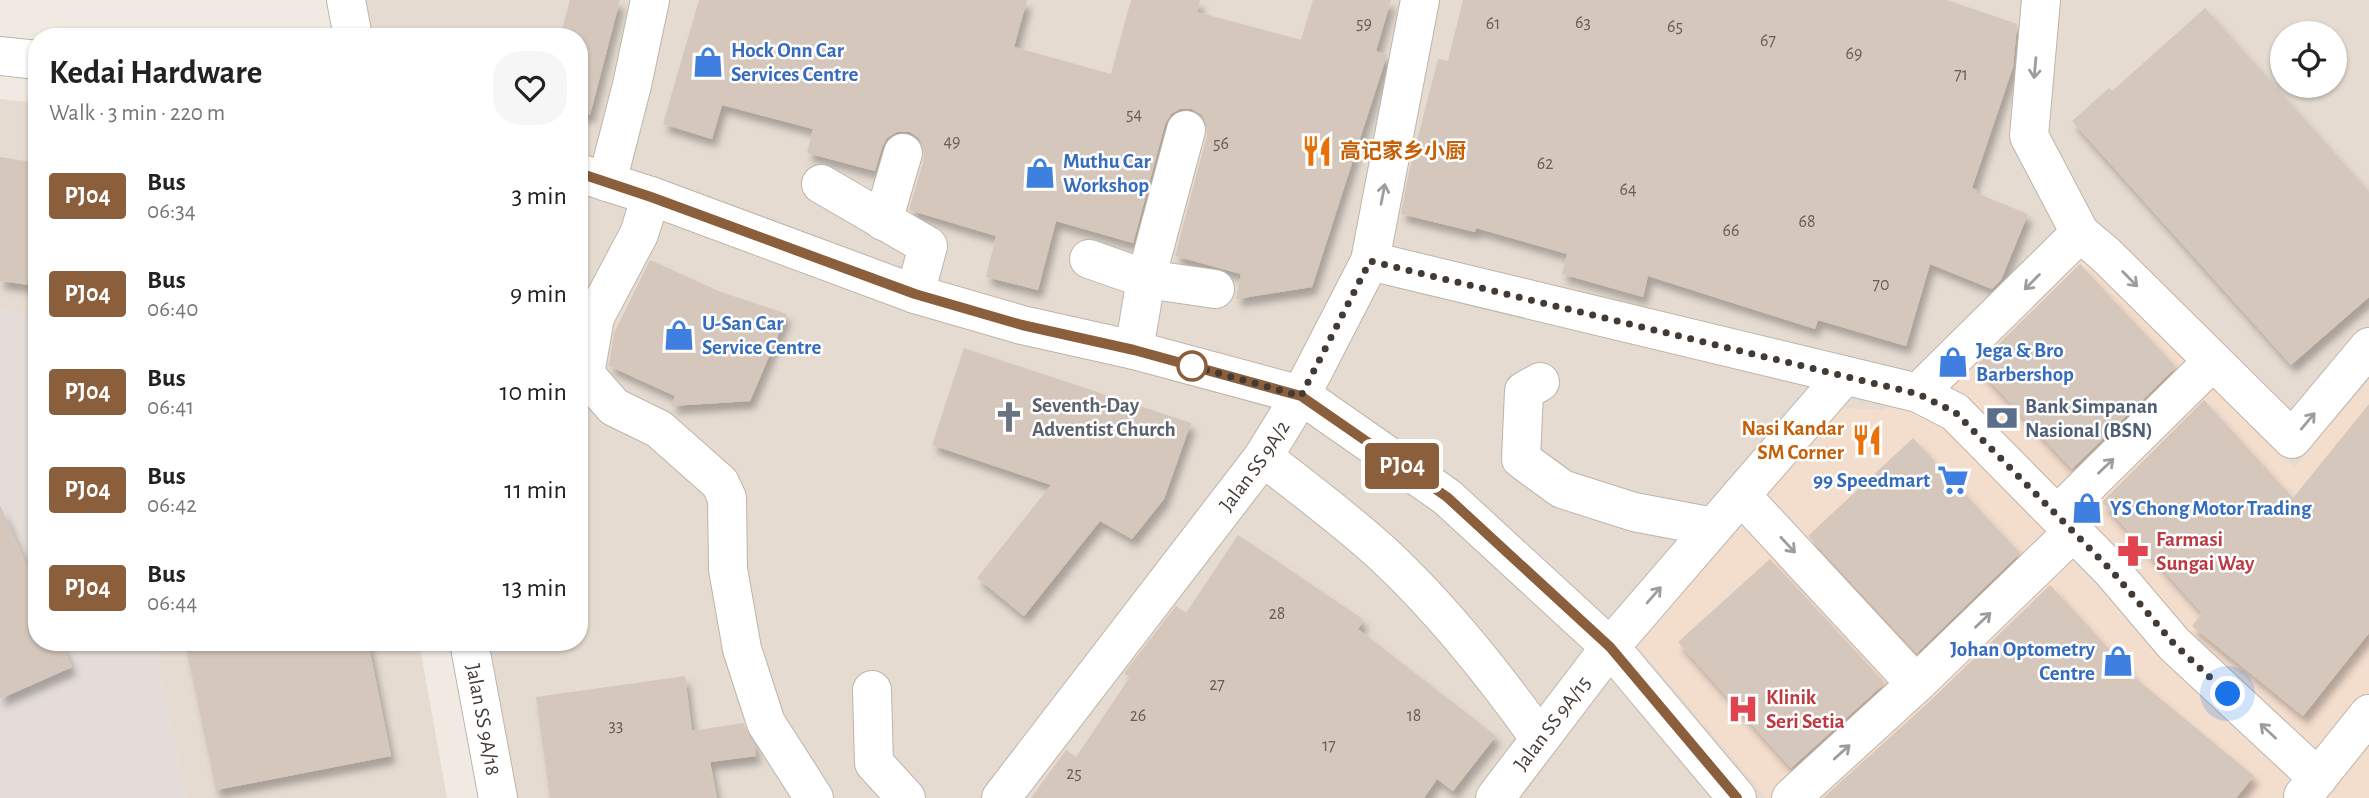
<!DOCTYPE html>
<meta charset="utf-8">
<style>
body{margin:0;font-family:"Alegreya Sans","Noto Sans SC",sans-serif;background:#f6f6f6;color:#222;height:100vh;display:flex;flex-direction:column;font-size:26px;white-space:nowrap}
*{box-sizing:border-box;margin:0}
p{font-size:23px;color:#767676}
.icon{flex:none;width:38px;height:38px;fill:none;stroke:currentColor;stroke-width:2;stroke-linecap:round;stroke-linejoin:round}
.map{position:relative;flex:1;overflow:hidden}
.panel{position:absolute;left:28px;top:28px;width:560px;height:623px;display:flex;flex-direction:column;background:#fff;border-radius:28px;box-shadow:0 2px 5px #0004}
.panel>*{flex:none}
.badge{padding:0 14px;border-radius:5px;font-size:24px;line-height:46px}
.fabs{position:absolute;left:2270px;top:21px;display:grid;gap:14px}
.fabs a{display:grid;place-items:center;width:77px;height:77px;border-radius:50%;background:#fff;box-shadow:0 2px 5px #0004;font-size:35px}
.you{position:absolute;width:35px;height:35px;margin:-18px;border:5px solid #fff;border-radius:50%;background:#1a73e8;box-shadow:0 0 0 10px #1a73e833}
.map>.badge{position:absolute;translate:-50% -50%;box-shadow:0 0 0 4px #fff}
.round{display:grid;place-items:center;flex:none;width:74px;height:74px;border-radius:28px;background:#f6f6f6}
.head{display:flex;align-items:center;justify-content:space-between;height:119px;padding:0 21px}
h1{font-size:33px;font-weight:700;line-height:52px}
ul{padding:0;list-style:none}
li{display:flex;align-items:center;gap:21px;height:98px;padding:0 21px}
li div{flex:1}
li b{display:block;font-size:26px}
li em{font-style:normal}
li .badge{min-width:77px;font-weight:700;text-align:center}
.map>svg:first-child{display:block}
</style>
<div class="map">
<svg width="2369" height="798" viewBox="0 0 2369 798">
<defs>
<filter id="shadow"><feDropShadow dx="4.5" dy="8" stdDeviation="3.5" flood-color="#0004"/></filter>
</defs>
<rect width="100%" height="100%" fill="#f1eae3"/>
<path fill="#e5dbd1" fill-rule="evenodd" d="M330,0H2369V798H487L456,642H579V37H338ZM2282,33H2334V86H2282Z
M0,99L37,103V315L0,311Z
M153,642H419L447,798H186Z"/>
<path fill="#f3ddcd" d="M2056,230L2295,467L2369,379V798H1767L1637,646L1843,408L1884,410Z"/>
<path fill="#e3dcd8" d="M0,311L37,315V642H153L186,798H0Z"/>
<path fill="#d5c7bc" filter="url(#shadow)" d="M570,0H620L590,115L579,114V37H560Z
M699,0H1027L1014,47L1111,74L1131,0H1200L1197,12L1301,40L1313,0H1391L1376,51L1387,55L1312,287L1236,299L1241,274L1175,256L1207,135V124L1202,115L1192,109H1180L1171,114L1165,124L1133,243L1056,221L1038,290L986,277L996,236L909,210L924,159V149L919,138L910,132H897L887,138L882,147L875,171L807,153L813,129L722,105L712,139L663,124Z
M1463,0H1947L2017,24L2013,67L1972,188L1977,190L1976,193L2028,214L2001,280L1992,289L1930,264L1906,346L1818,320L1815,329L1648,276L1643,297L1562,274L1567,254L1476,228L1475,232L1401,214L1409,172L1438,59L1448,61Z
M2205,8L2369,192V297L2291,365L2072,121L2109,88L2112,91Z
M0,157L37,163V286L0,281Z
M650,260L721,292L787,314L750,401L671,406L675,396L609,366L614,333Z
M2080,264L2176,367L2072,469L1976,366Z
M964,348L1191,423L1164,499L1132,539L1100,521L1024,616L977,578L1051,485L932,445Z
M2204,400L2293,498L2369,404V633L2303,716L2192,626L2202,613L2102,502Z
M1913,438L2020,553L1917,653L1808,536Z
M0,505L37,588V642H61L72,667L0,699Z
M1238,535L1364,620L1358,629L1496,736L1453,791L1437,779L1424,798H1031L1066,750L1076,757L1130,677L1124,673L1176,606L1186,613Z
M1770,559L1885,683L1791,768L1678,642Z
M2050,585L2139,681L2254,776L2236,798H1823L1931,700Z
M185,642H368L391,756L216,790Z
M685,676L692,731L743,723L755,746L756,756L710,762L717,798H550L536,697Z"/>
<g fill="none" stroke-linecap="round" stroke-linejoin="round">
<defs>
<g id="minor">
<path d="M346,0L353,37"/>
<path d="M2041,0L2029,136L2080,233L2105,254L2292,439L2369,347"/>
<path d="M0,56L37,60"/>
<path d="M579,173L651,196L915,294L1022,325L1134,350L1301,395L1447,497L1610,647L1737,798"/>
<path d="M607,182L632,85L650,0"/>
<path d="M821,184L928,246L915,294"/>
<path d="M651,196L639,234L595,317L585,374L614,407L659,429L720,483L727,498L728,569L742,649L766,723L814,798"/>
<path d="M883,221L903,153"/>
<path d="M1089,259L1146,279L1215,289"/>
<path d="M1370,261L1918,393L1955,412L2112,571L2174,644L2318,778"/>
<path d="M1134,350L1146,279L1186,130"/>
<path d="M1540,382L1524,391L1521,459L1562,489L1634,512L1713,527"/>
<path d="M1918,393L2080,233"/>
<path d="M1263,457C1304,489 1346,520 1384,555C1443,610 1493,673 1540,739"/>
<path d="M1741,495L1916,684"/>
<path d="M2058,514L2213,361"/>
<path id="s1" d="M469,642L498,798"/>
<path d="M872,690L874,763L906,798"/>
<path d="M2303,796L2369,714"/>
<path id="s2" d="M1001,798L1263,457L1301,395L1370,261L1420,0"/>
<path id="s3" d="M1495,798L1610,647L1843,377"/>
<path d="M1791,798L1916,684L2073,532"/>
</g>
</defs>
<use href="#minor" stroke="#bfb4a9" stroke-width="40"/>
<use href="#minor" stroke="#fff" stroke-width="38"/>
</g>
<defs><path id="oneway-shaft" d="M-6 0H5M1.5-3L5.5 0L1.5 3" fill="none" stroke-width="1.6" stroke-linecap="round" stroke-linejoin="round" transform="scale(1.75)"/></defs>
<g stroke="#a09c99">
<use href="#oneway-shaft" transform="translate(2035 68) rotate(95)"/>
<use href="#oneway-shaft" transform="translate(1383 194) rotate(-79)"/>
<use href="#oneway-shaft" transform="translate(2130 279) rotate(45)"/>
<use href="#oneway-shaft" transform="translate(2032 282) rotate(135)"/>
<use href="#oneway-shaft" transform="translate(2308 421) rotate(-50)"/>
<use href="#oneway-shaft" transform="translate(2106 466) rotate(-44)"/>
<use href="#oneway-shaft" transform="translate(1788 545) rotate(47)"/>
<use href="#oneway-shaft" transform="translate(1654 595) rotate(-49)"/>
<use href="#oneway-shaft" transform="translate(1983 620) rotate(-44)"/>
<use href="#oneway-shaft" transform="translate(2268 731) rotate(-137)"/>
<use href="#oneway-shaft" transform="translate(1842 752) rotate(-42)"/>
</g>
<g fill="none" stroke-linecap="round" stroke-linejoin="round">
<defs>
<path id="line" d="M579,173L651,197L915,294L1022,325L1134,350L1301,396L1447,497L1610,647L1737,798"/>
</defs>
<use href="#line" stroke="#fff" stroke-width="16"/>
<use href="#line" stroke="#8b5e3c" stroke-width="10"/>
<path stroke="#423a33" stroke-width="7" stroke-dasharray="0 12.6" d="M1192,366L1181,363L1301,396L1370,261L1918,394L1955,412L2112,571L2174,644L2228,694"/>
</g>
<defs>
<symbol id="shop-bare" viewBox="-9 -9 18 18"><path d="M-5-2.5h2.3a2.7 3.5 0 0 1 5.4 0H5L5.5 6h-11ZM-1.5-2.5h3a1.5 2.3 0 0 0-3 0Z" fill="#3f7fe0" stroke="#fff" stroke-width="2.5" paint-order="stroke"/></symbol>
<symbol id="restaurant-bare" viewBox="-9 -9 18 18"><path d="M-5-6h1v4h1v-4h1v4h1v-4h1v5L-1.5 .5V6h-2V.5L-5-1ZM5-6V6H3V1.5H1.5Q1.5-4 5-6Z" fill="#e8710a" stroke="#fff" stroke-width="2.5" paint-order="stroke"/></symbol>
<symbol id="church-bare" viewBox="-9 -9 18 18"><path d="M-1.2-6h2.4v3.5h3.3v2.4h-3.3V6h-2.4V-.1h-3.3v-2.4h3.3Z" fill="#6b7280" stroke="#fff" stroke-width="2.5" paint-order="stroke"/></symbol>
<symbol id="bank-bare" viewBox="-9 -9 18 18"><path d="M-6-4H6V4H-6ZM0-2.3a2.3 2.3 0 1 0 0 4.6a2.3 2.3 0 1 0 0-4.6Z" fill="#5c6f8a" stroke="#fff" stroke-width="2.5" paint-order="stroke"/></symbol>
<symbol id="supermarket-bare" viewBox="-9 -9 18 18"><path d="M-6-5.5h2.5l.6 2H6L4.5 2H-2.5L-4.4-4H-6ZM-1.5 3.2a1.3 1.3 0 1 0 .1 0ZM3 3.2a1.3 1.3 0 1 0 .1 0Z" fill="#3f7fe0" stroke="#fff" stroke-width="2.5" paint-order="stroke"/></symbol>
<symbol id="pharmacy-bare" viewBox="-9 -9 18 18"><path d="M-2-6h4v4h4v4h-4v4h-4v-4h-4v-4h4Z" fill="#e0444e" stroke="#fff" stroke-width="2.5" paint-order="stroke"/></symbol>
<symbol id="hospital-bare" viewBox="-9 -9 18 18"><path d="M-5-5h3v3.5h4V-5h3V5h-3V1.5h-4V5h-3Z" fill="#e0444e" stroke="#fff" stroke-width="2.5" paint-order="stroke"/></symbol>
</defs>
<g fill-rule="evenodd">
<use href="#shop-bare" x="686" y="40" width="44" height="44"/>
<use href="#restaurant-bare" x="1295" y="129" width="44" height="44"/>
<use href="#shop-bare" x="1018" y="151" width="44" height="44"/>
<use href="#shop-bare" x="657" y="313" width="44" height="44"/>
<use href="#shop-bare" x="1931" y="340" width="44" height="44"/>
<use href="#church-bare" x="987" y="395" width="44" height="44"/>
<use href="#bank-bare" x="1980" y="396" width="44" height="44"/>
<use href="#restaurant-bare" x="1845" y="418" width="44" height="44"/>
<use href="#supermarket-bare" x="1931" y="458" width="44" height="44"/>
<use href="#shop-bare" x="2065" y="486" width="44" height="44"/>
<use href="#pharmacy-bare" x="2111" y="529" width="44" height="44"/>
<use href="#shop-bare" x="2096" y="639" width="44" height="44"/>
<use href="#hospital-bare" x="1721" y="687" width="44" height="44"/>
</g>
<circle fill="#fff" stroke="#8b5e3c" stroke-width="3.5" cx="1192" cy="366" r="14"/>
<g text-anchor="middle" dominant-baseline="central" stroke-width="5" stroke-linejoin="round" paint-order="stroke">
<g font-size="18" fill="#675d55">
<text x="1583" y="23">63</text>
<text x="1364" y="24">59</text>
<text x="1493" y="24">61</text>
<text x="1675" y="27">65</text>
<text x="1768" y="41">67</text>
<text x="1854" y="54">69</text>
<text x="1961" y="75">71</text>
<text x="1134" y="115">54</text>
<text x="952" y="142">49</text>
<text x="1221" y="144">56</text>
<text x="1545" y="164">62</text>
<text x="1628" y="190">64</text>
<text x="1807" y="222">68</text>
<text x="1731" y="231">66</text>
<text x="1881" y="285">70</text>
<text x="1277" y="614">28</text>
<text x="1217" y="685">27</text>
<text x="1138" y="716">26</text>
<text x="1414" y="716">18</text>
<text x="616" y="726">33</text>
<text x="1329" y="746">17</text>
<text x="1074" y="774">25</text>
</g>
<g font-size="21" font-weight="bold" fill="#366cbe" stroke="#fff" text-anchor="start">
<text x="731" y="50">Hock Onn Car<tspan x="731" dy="24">Services Centre</tspan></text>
<text x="1063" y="161">Muthu Car<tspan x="1063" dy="24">Workshop</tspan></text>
<text x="702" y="323">U-San Car<tspan x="702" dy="24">Service Centre</tspan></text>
<text x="1976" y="350">Jega &amp; Bro<tspan x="1976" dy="24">Barbershop</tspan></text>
<text x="1930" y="480" text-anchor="end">99 Speedmart</text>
<text x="2110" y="508">YS Chong Motor Trading</text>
<text x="2095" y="649" text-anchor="end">Johan Optometry<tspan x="2095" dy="24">Centre</tspan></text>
</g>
<g font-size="21" font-weight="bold" fill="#c56008" stroke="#fff" text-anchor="start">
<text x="1340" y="151">高记家乡小厨</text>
<text x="1844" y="428" text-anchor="end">Nasi Kandar<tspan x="1844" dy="24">SM Corner</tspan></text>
</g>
<g font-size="21" font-weight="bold" fill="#5b616d" stroke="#fff" text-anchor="start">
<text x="1032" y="405">Seventh-Day<tspan x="1032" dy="24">Adventist Church</tspan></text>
</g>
<g font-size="21" font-weight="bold" fill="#4e5e75" stroke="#fff" text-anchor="start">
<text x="2025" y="406">Bank Simpanan<tspan x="2025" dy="24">Nasional (BSN)</tspan></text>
</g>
<g font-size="21" fill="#423a33" stroke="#fff">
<text stroke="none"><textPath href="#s2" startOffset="418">Jalan SS 9A/2</textPath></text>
<text stroke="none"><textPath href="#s1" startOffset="79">Jalan SS 9A/18</textPath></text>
<text stroke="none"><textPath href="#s3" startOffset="94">Jalan SS 9A/15</textPath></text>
</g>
<g font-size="21" font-weight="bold" fill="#be3a42" stroke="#fff" text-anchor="start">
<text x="2156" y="539">Farmasi<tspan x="2156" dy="24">Sungai Way</tspan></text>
<text x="1766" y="697">Klinik<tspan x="1766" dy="24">Seri Setia</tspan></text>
</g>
</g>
</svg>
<div class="fabs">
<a><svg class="icon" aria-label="locate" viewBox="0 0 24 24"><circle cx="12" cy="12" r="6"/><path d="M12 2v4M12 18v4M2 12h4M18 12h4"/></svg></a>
</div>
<div class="you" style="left:2228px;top:694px"></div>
<b class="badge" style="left:1402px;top:466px;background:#8b5e3c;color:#fff">PJ04</b>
<section class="panel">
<div class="head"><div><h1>Kedai Hardware</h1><p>Walk · 3 min · 220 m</p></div><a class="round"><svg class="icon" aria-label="heart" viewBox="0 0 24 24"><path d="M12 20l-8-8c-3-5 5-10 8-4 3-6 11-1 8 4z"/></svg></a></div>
<ul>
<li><span class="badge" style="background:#8b5e3c;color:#fff">PJ04</span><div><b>Bus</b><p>06:34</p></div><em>3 min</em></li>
<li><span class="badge" style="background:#8b5e3c;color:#fff">PJ04</span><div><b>Bus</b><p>06:40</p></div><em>9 min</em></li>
<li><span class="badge" style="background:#8b5e3c;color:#fff">PJ04</span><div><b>Bus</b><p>06:41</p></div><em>10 min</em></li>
<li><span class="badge" style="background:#8b5e3c;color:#fff">PJ04</span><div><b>Bus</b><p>06:42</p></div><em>11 min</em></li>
<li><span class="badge" style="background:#8b5e3c;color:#fff">PJ04</span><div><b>Bus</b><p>06:44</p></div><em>13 min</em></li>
</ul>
</section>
</div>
